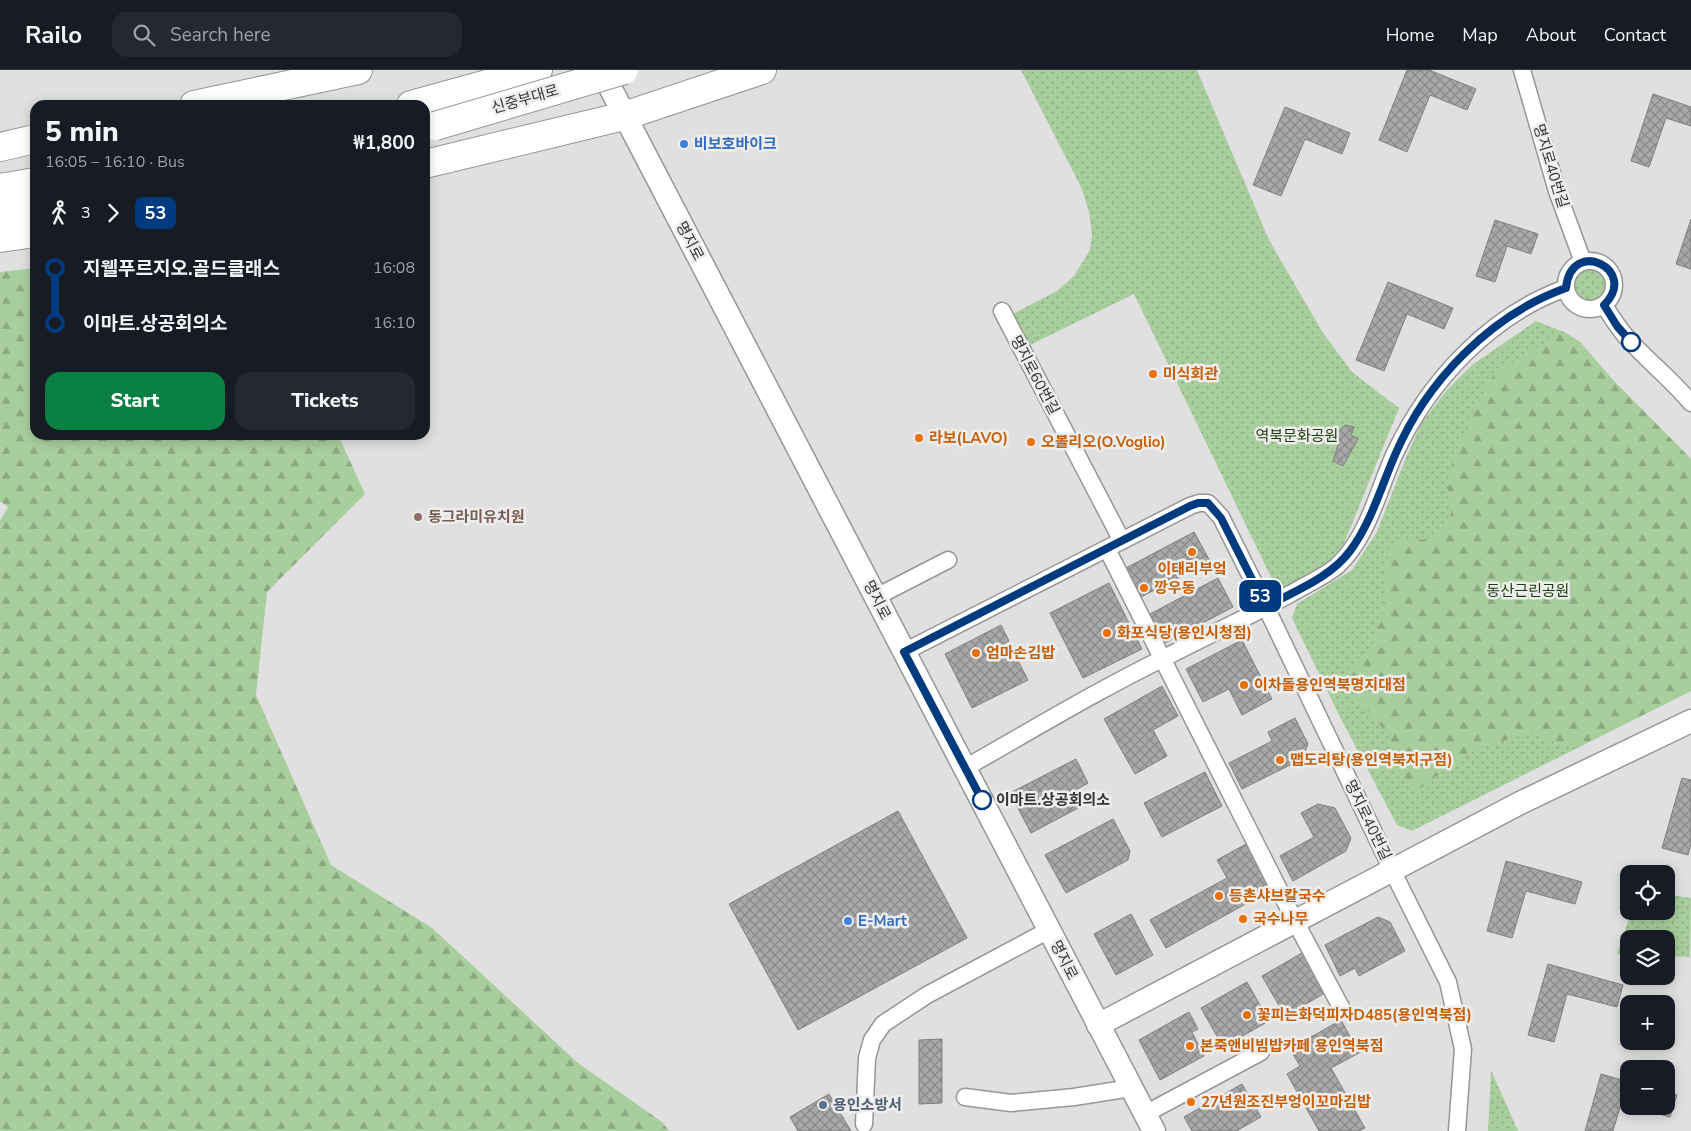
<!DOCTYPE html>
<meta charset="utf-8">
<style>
body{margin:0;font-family:"Nunito Sans","Noto Sans KR",sans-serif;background:#242831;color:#f1f3f6;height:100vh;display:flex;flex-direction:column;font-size:19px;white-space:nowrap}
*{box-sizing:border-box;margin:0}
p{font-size:16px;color:#9ea1a6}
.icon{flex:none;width:28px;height:28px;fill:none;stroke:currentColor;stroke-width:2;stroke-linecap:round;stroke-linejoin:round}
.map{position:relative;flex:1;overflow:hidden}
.details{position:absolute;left:30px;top:30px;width:400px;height:340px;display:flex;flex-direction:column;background:#171b24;border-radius:15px;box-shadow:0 2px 12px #0003}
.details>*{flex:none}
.badge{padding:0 10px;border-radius:8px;font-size:18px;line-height:32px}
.buttons{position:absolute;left:1620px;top:795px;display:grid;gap:10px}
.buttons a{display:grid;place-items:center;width:55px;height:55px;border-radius:10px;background:#171b24;box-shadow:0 2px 12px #0003;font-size:25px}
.map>.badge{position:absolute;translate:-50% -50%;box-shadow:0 0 0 2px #fff}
.legs{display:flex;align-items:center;gap:8px;height:55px;padding:0 15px;font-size:16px}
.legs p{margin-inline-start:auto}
.overview{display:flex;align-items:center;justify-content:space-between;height:85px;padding:0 15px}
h1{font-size:28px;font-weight:800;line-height:38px}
.action{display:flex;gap:10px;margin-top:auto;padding:10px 15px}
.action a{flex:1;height:58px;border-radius:15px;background:#0b8043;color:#fff;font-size:20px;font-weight:800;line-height:58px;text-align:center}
.action a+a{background:#242831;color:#f1f3f6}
ul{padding:0 15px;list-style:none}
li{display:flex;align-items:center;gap:18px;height:55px;font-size:19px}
li i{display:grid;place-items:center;width:8px;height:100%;margin:0 6px;background:currentColor}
li i::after{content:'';width:12px;height:12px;margin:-6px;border:4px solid;border-radius:50%;background:#171b24}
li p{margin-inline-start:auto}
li:first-child i{background:linear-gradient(#0000 50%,currentColor 0)}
li:last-child i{background:linear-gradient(currentColor 50%,#0000 0)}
header{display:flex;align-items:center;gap:30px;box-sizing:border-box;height:70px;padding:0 25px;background:#171b24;border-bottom:1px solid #363941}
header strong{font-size:24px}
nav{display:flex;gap:28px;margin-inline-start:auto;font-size:18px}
.search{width:350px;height:45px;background:#242831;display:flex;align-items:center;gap:12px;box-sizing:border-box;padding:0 18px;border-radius:15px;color:#9ea1a6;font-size:19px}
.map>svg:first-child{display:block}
</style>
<header>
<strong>Railo</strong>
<div class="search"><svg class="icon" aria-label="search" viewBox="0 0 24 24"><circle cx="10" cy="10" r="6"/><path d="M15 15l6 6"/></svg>Search here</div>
<nav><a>Home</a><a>Map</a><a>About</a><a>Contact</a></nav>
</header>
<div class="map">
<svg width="1691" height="1061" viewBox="0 0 1691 1061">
<defs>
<pattern id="grass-dots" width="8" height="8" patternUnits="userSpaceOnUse" patternTransform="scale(1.25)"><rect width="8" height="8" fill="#a9ce9d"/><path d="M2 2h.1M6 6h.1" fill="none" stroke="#8aa881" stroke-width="1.8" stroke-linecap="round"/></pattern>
<pattern id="forest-firs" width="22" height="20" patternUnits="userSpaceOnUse" patternTransform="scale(1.25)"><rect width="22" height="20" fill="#a9ce9d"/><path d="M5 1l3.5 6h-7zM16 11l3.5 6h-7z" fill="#8aa881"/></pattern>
<pattern id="building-cross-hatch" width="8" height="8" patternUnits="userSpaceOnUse" patternTransform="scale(1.25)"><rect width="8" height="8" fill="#a9a8a8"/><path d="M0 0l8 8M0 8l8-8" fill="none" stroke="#8a8a8a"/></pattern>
</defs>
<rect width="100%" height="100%" fill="#e0e0e1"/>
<path fill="url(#grass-dots)" d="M1021,0H1197L1269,170L1323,263L1352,302L1399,338L1343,476L1328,494L1305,508L1281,518L1273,511L1134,224L1028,276L1009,246L1057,221L1074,206L1090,180L1092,164L1089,142L1082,119Z
M1573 215a17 17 0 1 1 34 0a17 17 0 1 1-34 0Z
M1536,251L1564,262L1580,272L1611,308L1691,389V621L1412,761L1397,755L1340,647L1292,548L1297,534L1352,500L1377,462L1405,390L1421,354L1446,321L1472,295Z
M1671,825L1691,828L1690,887L1666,886V869H1629V885L1617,884L1631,843L1649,849L1666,842Z
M1491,1000L1518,1061H1488Z"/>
<path fill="url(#forest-firs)" d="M35,198V365H338L365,424L267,522L256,625L331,795L432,858L578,993L662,1052L669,1061H0V451L8,437L0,431V202Z
M1564,262L1580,272L1611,308L1691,389V621L1574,679L1531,662L1469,682L1418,720L1396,704L1398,686L1385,661L1357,628L1350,599L1370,582L1384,539L1385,498L1392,473L1433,468L1451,444L1448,421L1452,393L1471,346L1494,304Z"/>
<path fill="url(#building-cross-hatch)" stroke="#81807f" d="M1407,0H1429L1476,19L1467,40L1430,25L1407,82L1379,70Z
M1653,24L1691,37V56L1666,48L1649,97L1631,91Z
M1285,37L1350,63L1342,84L1305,69L1281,126L1253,115Z
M1691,149V199L1676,194Z
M1495,150L1538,164L1531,184L1507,176L1495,212L1476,206Z
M1388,212L1453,238L1444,259L1407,244L1384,301L1356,290Z
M1345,355L1354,357L1351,365L1358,369L1343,396L1333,391L1340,369L1336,365Z
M1194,462L1210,491L1141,527L1126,498Z
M1218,508L1233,537L1165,573L1150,544Z
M1109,513L1142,579L1083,608L1050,543Z
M1001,555L1009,571L991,581L996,592L1014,583L1028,610L972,638L945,584Z
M1242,570L1272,629L1242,645L1229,619L1203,632L1186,599Z
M1162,616L1178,646L1153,660L1167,686L1135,704L1104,649Z
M1295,648L1308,674L1302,689L1242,719L1229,693L1272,671L1268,662Z
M1076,689L1088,713L1074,721L1082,736L1031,763L1010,723Z
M1205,702L1222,736L1162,767L1144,733Z
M1682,708L1691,710V774L1688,785L1662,778Z
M1318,734L1335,738L1351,768L1346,781L1293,811L1280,786L1314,767L1301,743Z
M898,741L967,868L798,960L729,834Z
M1113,749L1130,781L1128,790L1066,823L1045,785Z
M1246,774L1271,820L1166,878L1150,850L1227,808L1217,790Z
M1506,791L1582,812L1575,834L1526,821L1512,868L1487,861Z
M1131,844L1153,885L1116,905L1094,864Z
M1378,847L1390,852L1405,881L1359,906L1355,898L1340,906L1325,875Z
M1302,883L1325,923L1285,946L1262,906Z
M1548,894L1623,915L1617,937L1567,924L1554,972L1528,965Z
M1247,912L1269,951L1223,977L1201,938Z
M1189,942L1198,959L1192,962L1204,986L1160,1010L1139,970Z
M1341,950L1359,983L1331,998L1365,1058L1359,1061H1319L1287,1004L1300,996L1290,979Z
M942,969V1033L919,1034V970Z
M1601,1004L1629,1012V1036L1621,1034L1613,1061H1585Z
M1242,1014L1261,1047L1238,1060V1061H1192L1184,1047Z
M1666,1022L1677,1025L1670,1047L1630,1036H1666Z
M829,1024L851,1061H798L790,1047Z"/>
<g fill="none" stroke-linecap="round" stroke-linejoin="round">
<defs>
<path id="street" d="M1522,0L1557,121L1583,192
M1566 215a24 24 0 1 1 48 0a24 24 0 1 1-48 0Z
M1604,235C1612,248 1620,261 1631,272C1650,293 1673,311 1691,333
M1002,241L1122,471
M1107,479L1295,851L1342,939
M876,527L948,490
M904,582L1190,436L1199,433H1208L1221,447L1266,537L1392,800L1448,912L1463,979L1457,1061
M965,698C1032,660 1098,620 1168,586C1209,565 1252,545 1292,523C1307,514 1324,507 1337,496C1368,468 1378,420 1395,383C1429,311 1490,245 1566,218
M965,1027L1011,1033L1074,1027L1131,1018
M1145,1044L1261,982
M864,1054L867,988L872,970L883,954L927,925L1049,860"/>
<path id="secondary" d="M601,0L1154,1061
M1098,955L1520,733L1691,651"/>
<path id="highway" d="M194,35L358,0
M411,35L538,0
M0,77L35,69
M425,94L624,46L762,0
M0,118L35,112
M0,141L35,135
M0,168L35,163"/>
</defs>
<use href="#street" stroke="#969697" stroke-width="19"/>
<use href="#secondary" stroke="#969697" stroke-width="25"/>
<use href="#highway" stroke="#969697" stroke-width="30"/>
<use href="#street" stroke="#fff" stroke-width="16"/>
<use href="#secondary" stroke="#fff" stroke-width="22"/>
<use href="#highway" stroke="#fff" stroke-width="28"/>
<defs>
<path id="highway-bridge" d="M435,56L624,0"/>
</defs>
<use href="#highway-bridge" stroke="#969697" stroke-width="30" stroke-linecap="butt"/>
<use href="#highway-bridge" stroke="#fff" stroke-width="28"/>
</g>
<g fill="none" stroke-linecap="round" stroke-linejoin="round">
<defs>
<path id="line-1" d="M982,730L904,582L1190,436L1198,433H1208L1221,448L1266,537C1294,521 1330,508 1350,481C1371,453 1381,417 1395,385C1426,312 1490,245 1566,218C1571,166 1640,200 1604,235L1617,256L1631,272"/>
</defs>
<use href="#line-1" stroke="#fff" stroke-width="11"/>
<use href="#line-1" stroke="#003b80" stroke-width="8"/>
</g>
<g fill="#3f7fe0" stroke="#ededee" stroke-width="2">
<circle cx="684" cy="74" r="5"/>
<circle cx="848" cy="851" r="5"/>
</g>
<g fill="#fff" stroke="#003b80" stroke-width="2.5">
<circle cx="1631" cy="272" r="9"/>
<circle cx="982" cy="730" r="9"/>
</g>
<g fill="#e8710a" stroke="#ededee" stroke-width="2">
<circle cx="1153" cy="304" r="5"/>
<circle cx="919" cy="368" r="5"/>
<circle cx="1031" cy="372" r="5"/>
<circle cx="1192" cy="482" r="5"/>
<circle cx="1144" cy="518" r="5"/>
<circle cx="1107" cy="563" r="5"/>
<circle cx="976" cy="583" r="5"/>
<circle cx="1244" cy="615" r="5"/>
<circle cx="1280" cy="690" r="5"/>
<circle cx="1219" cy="826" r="5"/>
<circle cx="1243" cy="849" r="5"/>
<circle cx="1247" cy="945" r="5"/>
<circle cx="1190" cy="976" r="5"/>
<circle cx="1191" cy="1032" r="5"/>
</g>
<circle fill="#8d6e63" stroke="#ededee" stroke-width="2" cx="418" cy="447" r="5"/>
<circle fill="#5c6f8a" stroke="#ededee" stroke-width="2" cx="823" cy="1035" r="5"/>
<g text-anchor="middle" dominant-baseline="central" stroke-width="5" stroke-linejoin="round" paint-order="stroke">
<g font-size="15" fill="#343434" stroke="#ededee">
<text transform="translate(525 29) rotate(-16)">신중부대로</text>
<text transform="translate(1551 96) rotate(73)">명지로40번길</text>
<text transform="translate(690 171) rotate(62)">명지로</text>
<text transform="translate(1035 305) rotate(62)">명지로60번길</text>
<text transform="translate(877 530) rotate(63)">명지로</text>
<text transform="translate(1368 750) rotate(64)">명지로40번길</text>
<text transform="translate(1064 890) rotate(63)">명지로</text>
</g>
<g font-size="15" font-weight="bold" fill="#366cbe" stroke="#ededee" text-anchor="start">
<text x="694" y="74">비보호바이크</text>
<text x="858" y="851">E-Mart</text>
</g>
<g font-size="15" font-weight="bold" fill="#c56008" stroke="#ededee" text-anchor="start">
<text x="1163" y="304">미식회관</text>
<text x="929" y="368">라보(LAVO)</text>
<text x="1041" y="372">오볼리오(O.Voglio)</text>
<text x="1192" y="499" text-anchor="middle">이태리부엌</text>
<text x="1154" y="518">깡우동</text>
<text x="1117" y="563">화포식당(용인시청점)</text>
<text x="986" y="583">엄마손김밥</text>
<text x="1254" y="615">이차돌용인역북명지대점</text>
<text x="1290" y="690">맵도리탕(용인역북지구점)</text>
<text x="1229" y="826">등촌샤브칼국수</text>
<text x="1253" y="849">국수나무</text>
<text x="1257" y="945">꽃피는화덕피자D485(용인역북점)</text>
<text x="1200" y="976">본죽앤비빔밥카페 용인역북점</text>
<text x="1201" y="1032">27년원조진부엉이꼬마김밥</text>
</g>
<g font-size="15" fill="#193d07" stroke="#ededee">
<text x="1297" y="366">역북문화공원</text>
<text x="1528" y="521">동산근린공원</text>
</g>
<g font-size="15" font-weight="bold" fill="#785e54" stroke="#ededee" text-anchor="start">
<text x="428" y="447">동그라미유치원</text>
</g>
<g font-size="15" font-weight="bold" fill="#343434" stroke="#ededee" text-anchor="start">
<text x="996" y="730">이마트.상공회의소</text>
</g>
<g font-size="15" font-weight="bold" fill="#4e5e75" stroke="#ededee" text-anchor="start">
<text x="833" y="1035">용인소방서</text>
</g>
</g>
</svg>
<div class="buttons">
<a><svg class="icon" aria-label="locate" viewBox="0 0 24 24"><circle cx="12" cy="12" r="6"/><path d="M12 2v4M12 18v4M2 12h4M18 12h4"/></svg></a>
<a><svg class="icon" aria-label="layers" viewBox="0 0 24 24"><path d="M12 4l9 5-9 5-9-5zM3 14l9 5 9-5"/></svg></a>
<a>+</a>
<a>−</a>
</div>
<b class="badge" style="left:1260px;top:526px;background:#003b80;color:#fff">53</b>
<section class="details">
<div class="overview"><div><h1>5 min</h1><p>16:05 – 16:10 · Bus</p></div><b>₩1,800</b></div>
<div class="legs"><svg class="icon" aria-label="walk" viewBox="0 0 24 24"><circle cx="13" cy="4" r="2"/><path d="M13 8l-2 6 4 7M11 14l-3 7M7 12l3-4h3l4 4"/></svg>3<svg class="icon" aria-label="forward" viewBox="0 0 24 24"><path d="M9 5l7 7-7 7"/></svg><b class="badge" style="background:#003b80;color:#fff">53</b></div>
<ul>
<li><i style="color:#003b80"></i><b>지웰푸르지오.골드클래스</b><p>16:08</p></li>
<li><i style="color:#003b80"></i><b>이마트.상공회의소</b><p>16:10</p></li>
</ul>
<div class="action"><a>Start</a><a>Tickets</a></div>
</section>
</div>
